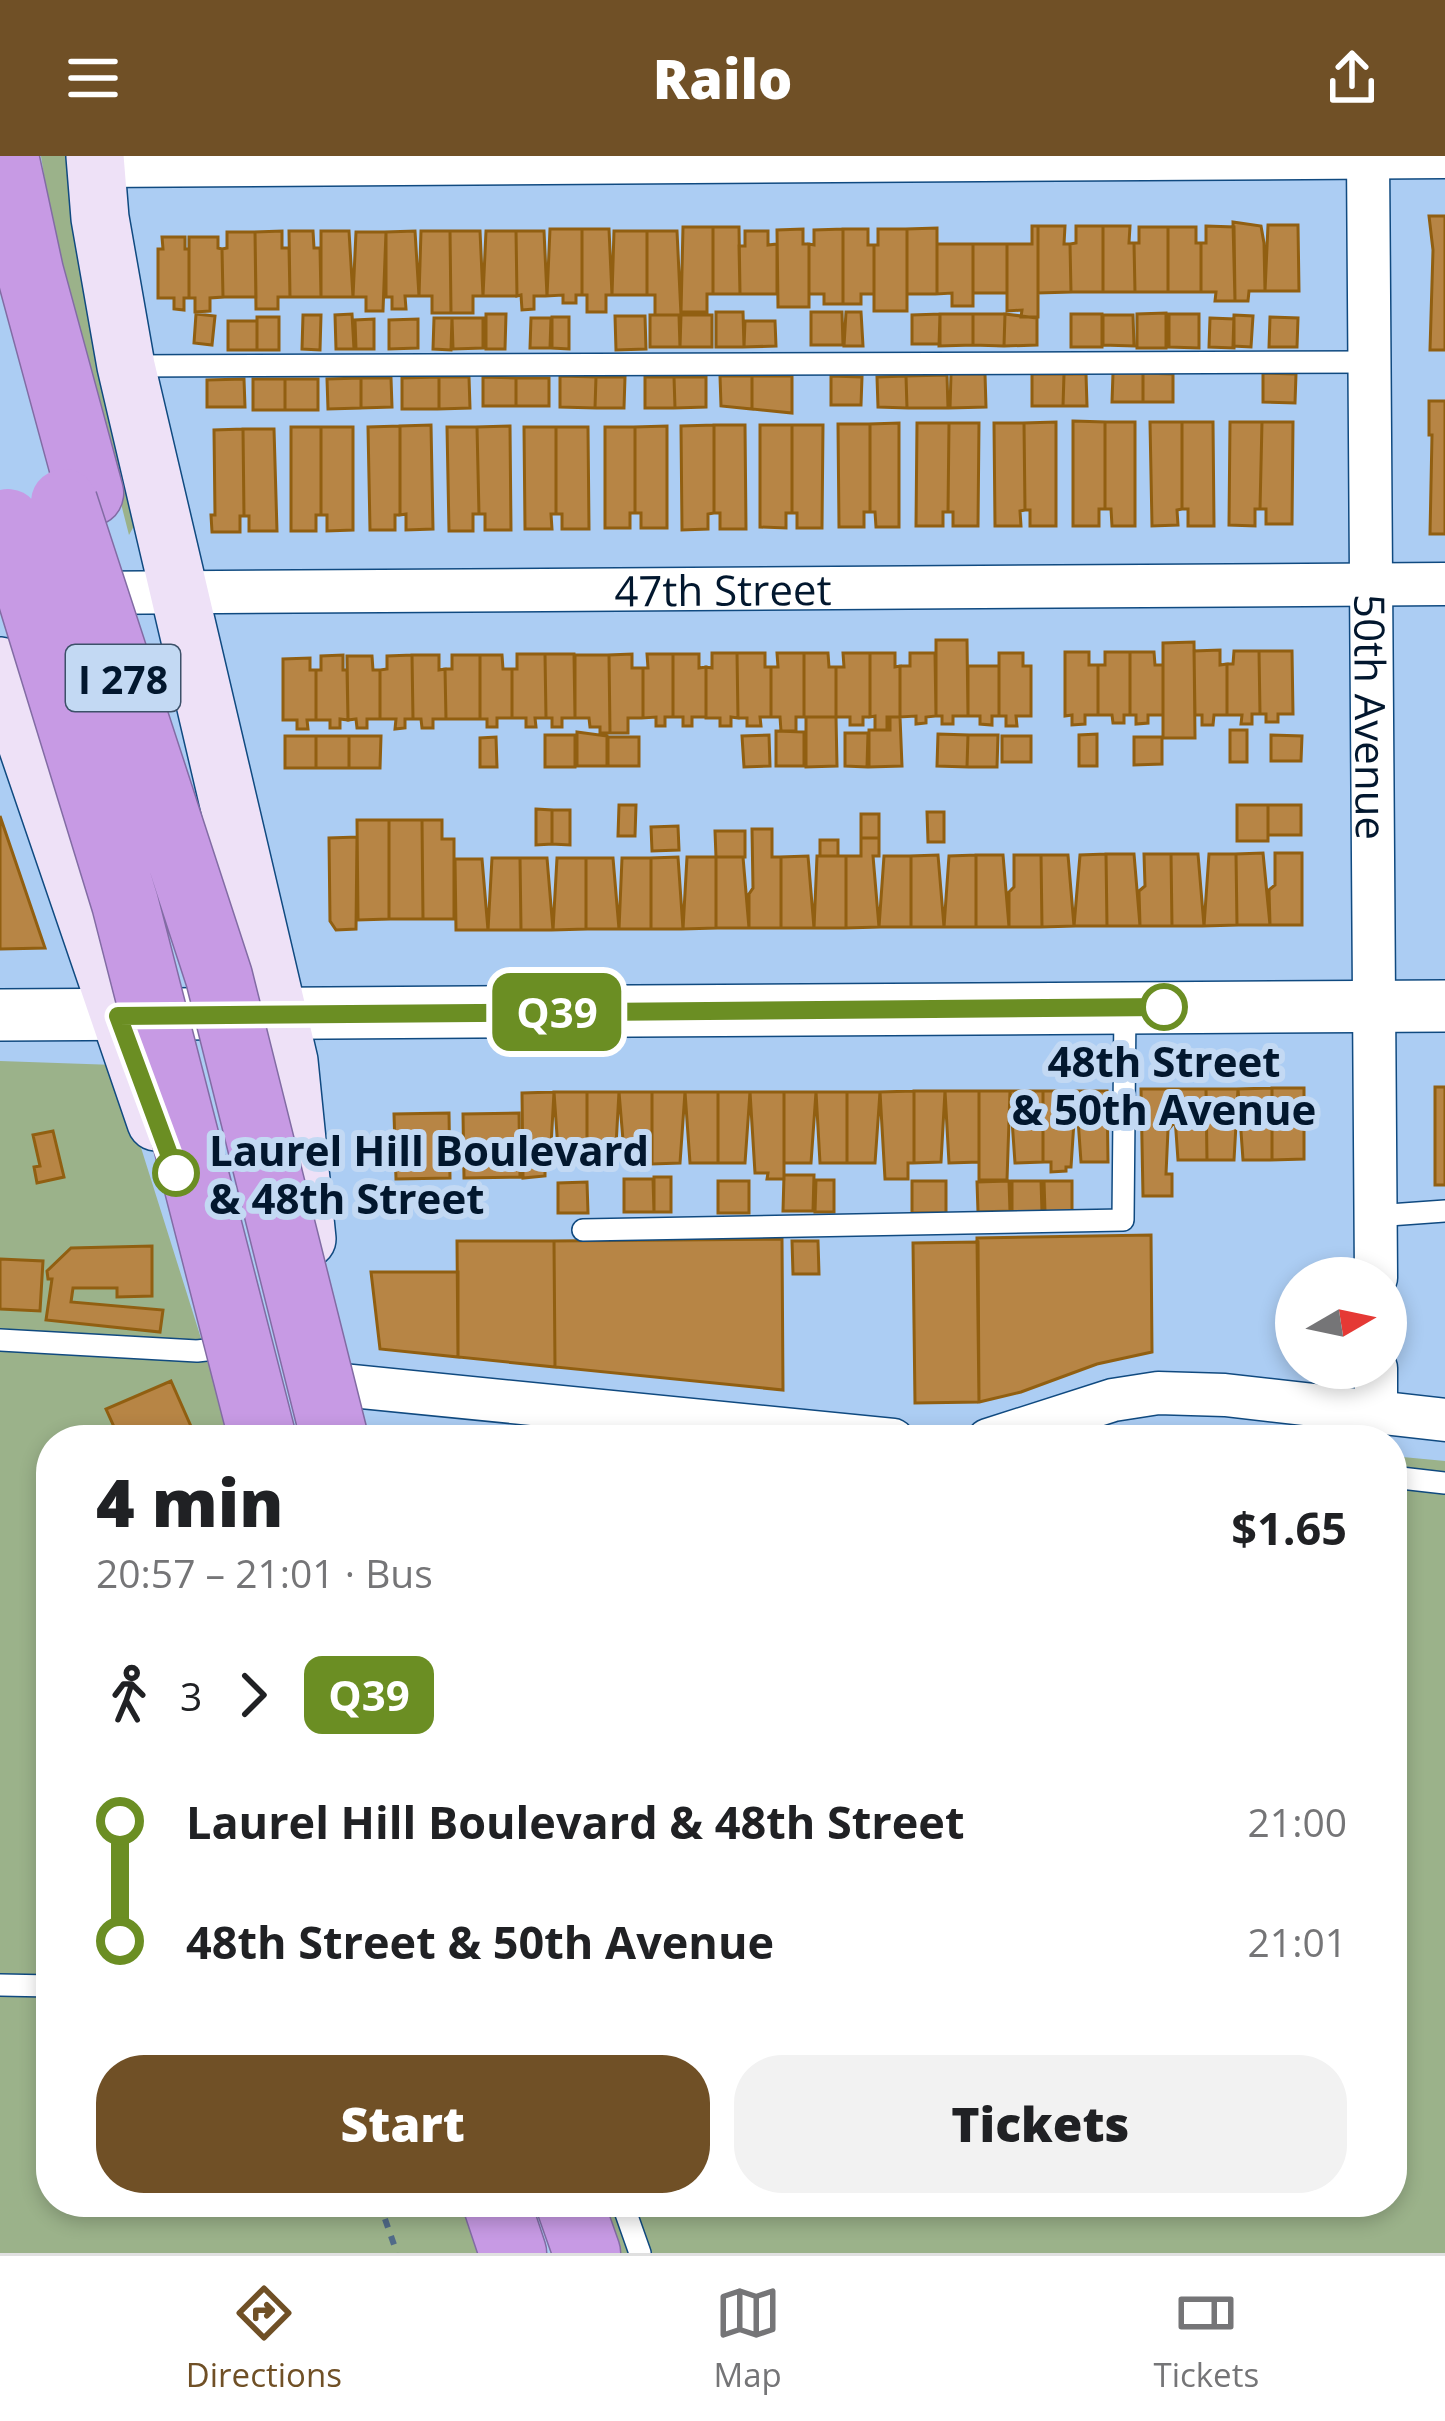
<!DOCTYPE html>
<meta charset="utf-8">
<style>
body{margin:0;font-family:"Open Sans",sans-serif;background:#f2f2f2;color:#202124;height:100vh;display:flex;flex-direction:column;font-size:45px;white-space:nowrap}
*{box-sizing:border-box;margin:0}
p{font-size:39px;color:#757577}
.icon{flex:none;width:66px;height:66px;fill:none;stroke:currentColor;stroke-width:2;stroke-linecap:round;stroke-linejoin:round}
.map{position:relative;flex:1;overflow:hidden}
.details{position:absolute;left:36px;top:1269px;width:1371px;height:792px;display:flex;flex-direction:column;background:#fff;border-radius:48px;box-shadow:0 6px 18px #0003}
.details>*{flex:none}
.badge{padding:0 24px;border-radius:18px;font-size:42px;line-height:78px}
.needle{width:78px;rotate:81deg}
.tools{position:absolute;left:1275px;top:1101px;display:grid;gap:24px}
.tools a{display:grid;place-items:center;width:132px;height:132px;border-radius:50%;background:#fff;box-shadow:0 6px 18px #0003;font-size:60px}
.map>.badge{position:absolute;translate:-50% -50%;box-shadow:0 0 0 6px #fff}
.legs{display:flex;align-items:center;gap:18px;height:132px;padding:0 60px;font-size:39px}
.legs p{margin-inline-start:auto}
.overview{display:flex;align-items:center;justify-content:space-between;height:204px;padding:0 60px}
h1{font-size:66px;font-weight:800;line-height:90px}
.button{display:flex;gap:24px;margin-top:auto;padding:24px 60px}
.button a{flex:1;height:138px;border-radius:48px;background:#705026;color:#fff;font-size:48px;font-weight:800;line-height:138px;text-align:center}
.button a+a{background:#f2f2f2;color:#202124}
ul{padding:0 60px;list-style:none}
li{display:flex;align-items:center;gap:42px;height:120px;font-size:45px}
li i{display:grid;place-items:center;width:18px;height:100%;margin:0 15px;background:currentColor}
li i::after{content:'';width:30px;height:30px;margin:-15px;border:9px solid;border-radius:50%;background:#fff}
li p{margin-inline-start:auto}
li:first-child i{background:linear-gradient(#0000 50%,currentColor 0)}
li:last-child i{background:linear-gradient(currentColor 50%,#0000 0)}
header{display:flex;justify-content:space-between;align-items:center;height:156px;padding:0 60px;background:#705026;color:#fff;font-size:54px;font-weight:800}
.dock{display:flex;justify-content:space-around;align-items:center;height:168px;border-top:3px solid #e0e0e0;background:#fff;font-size:33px;color:#757577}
.dock a{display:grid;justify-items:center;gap:6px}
.dock .selected{color:#705026}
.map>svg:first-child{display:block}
</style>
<header><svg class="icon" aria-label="menu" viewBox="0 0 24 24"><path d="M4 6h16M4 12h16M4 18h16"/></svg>Railo<svg class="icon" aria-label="share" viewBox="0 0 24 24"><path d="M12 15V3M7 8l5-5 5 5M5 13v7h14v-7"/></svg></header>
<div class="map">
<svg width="1445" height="2097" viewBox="0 0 1445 2097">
<rect width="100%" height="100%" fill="#accdf3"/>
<path fill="#9bb28a" d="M41,0H67L95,198L134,370L129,379L55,89Z
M0,905L115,909L233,1284H51V2046H475L493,2097H0Z
M1392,1300L1445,1305V2097H619L602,2046H1392Z"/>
<path fill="#b78545" stroke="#915f11" stroke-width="3" d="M1429,60H1445V194H1430L1433,94Z
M1233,66L1261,70L1264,87L1265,135H1249L1248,145H1235Z
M1268,69H1298L1299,135H1265Z
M1032,70H1038V161H1021L1022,154L1007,155V88H1032Z
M1038,70H1065L1064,88H1070L1071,136L1038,137Z
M1076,70H1103V136H1071L1070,88L1076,87Z
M1103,70H1130L1129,87H1134L1135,136H1103Z
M1206,70L1234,71L1235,145H1215L1216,136H1201V87H1206Z
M683,71H713V138H707V156H681Z
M713,71H739L740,138H713Z
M1139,71H1168V136H1135L1134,87H1139Z
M1168,71H1196V87H1201V136H1168Z
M937,72V138H907V73Z
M550,73H582V139H576V147H563V139L547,140Z
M582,73H609L612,139H606V156H587V139H582Z
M803,73V88H809V151H778L777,74Z
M843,73H868V89H874V138H861V148H843Z
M843,73V148H824V138H809V88L814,89V74Z
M878,73H907V155H874V89H878Z
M282,75V92H289L290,141H278V153H256L255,76Z
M289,75H313L314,92H320L321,141H290Z
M321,75H349L353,141H321Z
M415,75L419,140H405L406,153H392V141H386V76Z
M421,75H450L451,157H432V140H419Z
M450,75H480L483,140H473V157H451Z
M486,75H516L517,140H483Z
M516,75H544L547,140H534V153L522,154L521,139L517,140Z
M614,75H647V139H612Z
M647,75H677L681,159H655V139H647Z
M745,75H768V89L777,88V138H740L739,90H745Z
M227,76H255L256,141H223L222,93L227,92Z
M356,76H386L383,155H366V141H353Z
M162,81H185V93H189V142H184V154L174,153V142H158V93H163Z
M189,81H218V92L222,93L223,141L210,142V155L195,156V142H189Z
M937,88H973V150H952V137L937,138Z
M973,88H1007V137H973Z
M716,156H743L744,191H716Z
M811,156H842L843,189H811Z
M846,156H861L863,190H844Z
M1166,157V192H1137V158Z
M196,158L215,160L212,189L194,187Z
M352,158L354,193H336L335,159Z
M486,158H506L505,193H486Z
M940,158V188H912V159Z
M940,158H973V189L939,190Z
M973,158H1005L1004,190L973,189Z
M1005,158L1037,162V189L1004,190Z
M1071,158H1102V191H1071Z
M1169,158H1199V192L1169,191Z
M303,159H321L320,194L302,193Z
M650,159H679L680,191H650Z
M681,159H712V191H680Z
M1103,159H1133L1134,190L1103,189Z
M1234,159L1253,160L1251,191L1233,190Z
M615,160H645L646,193L616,194Z
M257,161H279V194H257Z
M552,161H569V193L552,192Z
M1270,161L1298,162L1297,191H1269Z
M434,162H452L451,194L433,193Z
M452,162H483V192L453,193Z
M531,162H551L550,192H530Z
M1210,162L1234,163V192L1209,191Z
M374,163V193H356L355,164Z
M418,163V192L389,193V164Z
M228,165H257V194H228Z
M745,165H775L776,190L744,191Z
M1113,217H1143V246H1112Z
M1143,217L1173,218V246H1143Z
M1263,217L1296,218L1295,247L1263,246Z
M951,218H985L986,251L950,252Z
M1032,218H1064L1063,250H1032Z
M1064,218H1086L1087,250H1063Z
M947,219L948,252H907L906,220Z
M560,220L596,221L595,252L560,251Z
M720,220H752V253L721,250Z
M752,220H792V257L752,253Z
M831,220L862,221L861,249H831Z
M906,220L907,252L878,251L877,221Z
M439,221V253H402V222Z
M439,221H469L470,252L439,253Z
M483,221L516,222V250H483Z
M596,221H625L624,252H595Z
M645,221H674L675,252H645Z
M674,221H706V251L675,252Z
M361,222H391L392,251L361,252Z
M361,222V252L328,253L327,223Z
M516,222H549V250H516Z
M244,223L245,251H207V224Z
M253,223H285V254H253Z
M285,223H318V254H285Z
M1429,245H1445V378H1430L1432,279H1429Z
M1073,265L1105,266V353H1099V370H1073Z
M1056,266V370H1030V354H1025L1024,267Z
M1105,266H1135V370H1112L1111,353H1105Z
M1150,266H1182V353L1177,354L1178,369L1152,370Z
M1182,266H1213L1214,370H1188V353H1182Z
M1230,266H1262L1260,353H1255V370L1229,369Z
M1262,266H1293L1292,368H1266V353H1260Z
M899,267V371H876L875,356H870V268Z
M917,267H949L948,356H943V370H916Z
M949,267H979L978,370H953V356H948Z
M994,267H1024L1025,354L1020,355L1021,370H995Z
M838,268H870V356H864V371H839Z
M431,269L433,373L406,374V358L400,359V270Z
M714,269H745L746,373H720V357H714Z
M714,269V357L708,358V373L682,374L681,270Z
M760,269H792V357H786V372L760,371Z
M792,269H823L822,372H797V357H792Z
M400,270V359H395V374H370L368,271Z
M510,270L511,374H485V358H479L477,271Z
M667,270V372H641V357H635V271Z
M291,271H321V359H316V375H291Z
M321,271H353V374L327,375V359H321Z
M447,271H477L479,358H473V375H449Z
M524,271H556V358H551L552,373H525Z
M556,271H588L589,373H562V358H556Z
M605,271H635V357H630V372H605Z
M243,273H274L277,375H249V360H244Z
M243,273L244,360H240V376H212L211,359H215L214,274Z
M936,484H967L968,560H953V568H942V560H936Z
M1194,486L1195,582H1163V487Z
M1220,494V509L1227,508V559H1214L1213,569H1202V559H1195L1194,495Z
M1234,495H1259L1260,558H1252V568H1241L1242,559H1227V508H1233Z
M1259,495H1292L1293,558H1278V566H1266V558H1260Z
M1065,496H1089V509H1098V559H1085V568L1072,569V559L1065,560Z
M1105,496H1130V559H1124V567H1113L1112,559H1098V509H1105Z
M1130,496H1154L1155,509H1163V559H1148V567L1136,568V559H1130Z
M712,497H737L738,562L731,561V570H720V562H706V511L712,512Z
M737,497H765V511H771V561H760L761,570H747V562H738Z
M777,497H804V561H796V575H781L780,561H771V511H778Z
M804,497H828L829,511H836V561H804Z
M843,497H870V561H863V569H850V561H836V511H844Z
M870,497H895V511L900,510V561H887V574H875V560L870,561Z
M910,497H935L936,560L926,561V567L916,568V560L900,561V510H910Z
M999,497H1023V510H1031V560H1016L1017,570H1006V560H999Z
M517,498H545L546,562H535L536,571H526V562H512V513H517Z
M545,498H574L575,562H562V571H552V562H546Z
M632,498V512H643V562H628V577H610L609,499Z
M647,498H673V561H665V570H656V561L643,562V512H648Z
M673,498H699V512L706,511V561H692V570H683V561H673Z
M343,499V514H347L348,564L340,563V572H330V564H316V514H321V500Z
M412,499H439V514L445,513L446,563H433V572H422L421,563H413Z
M412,499L413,563H405V572L395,573L396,563H380V514L387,513V500Z
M452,499H480V563H446L445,513H452Z
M480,499H502L503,513H512V562H497V571H487V563H480Z
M575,499H609L610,577H600V571H590L589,562H575Z
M347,500H372L373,514H380V563H367V572H357L356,563L348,564Z
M310,502V514H316V564H307L308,573H297V564H283V503Z
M968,510H999V560H992V569L980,568V560H968Z
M806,561H836L837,610L806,611Z
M890,561H900L902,610L869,611V574H890Z
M1230,574H1247V606H1230Z
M776,575L804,576V610H776Z
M577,576L607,580V610H577Z
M845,577H868L867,611L845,610Z
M938,578L968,579L967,611L937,610Z
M1097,578V610H1079V579Z
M545,579H575V611H545Z
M769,579L770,610L744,611L742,580Z
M968,579H998L997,611H967Z
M1271,579L1302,580L1301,605H1271Z
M285,580H316V612H285Z
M316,580H349V612H316Z
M349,580H381L380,612H349Z
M1002,580H1031V606H1002Z
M496,581L497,611H480V582Z
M608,581H639V610H608Z
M1134,581H1162V608L1134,609Z
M619,649H636L635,680H618Z
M1237,649H1268V685H1237Z
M1268,649H1301V679H1268Z
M536,653L552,654V688L536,689Z
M552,654H570V689L552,688Z
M927,656H944V686H928Z
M861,658H879V682H861Z
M0,660L45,792L0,793Z
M357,664H389V763L358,764Z
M389,664H422L423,763H389Z
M422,664H442V683H454V763H423Z
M678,670L679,694L652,695L651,671Z
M752,673H772V701H781V772H749V738L753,732Z
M715,675H745V701H716Z
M357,681L356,773L336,774L330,765L329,682Z
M861,682H879V700H873L879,771L846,772V700H861Z
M820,684H838V700H820Z
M1263,697L1270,769H1237L1236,698Z
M1275,697H1302V769H1270L1269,734L1275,729Z
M1106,698H1134L1140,770H1107Z
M1106,698L1107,770H1074L1080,699Z
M1144,698H1171L1172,770H1140L1139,735L1145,730Z
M1171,698H1198L1204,770H1172Z
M1209,698H1236L1237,769L1204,770Z
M938,699L944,771H911V700Z
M976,699H1003L1009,771H976Z
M976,699V771H944L949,700Z
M1014,699H1041L1042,771H1009V736L1014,731Z
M1041,699H1068L1074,770L1042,771Z
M808,700L814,772H781V701Z
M817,700H846V772H814Z
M884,700H911V771H879Z
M678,701L683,773H651V702Z
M687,701H716V772L683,773Z
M716,701H743L749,772H716Z
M492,702H520L521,774H488Z
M520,702H547L553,774H521Z
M557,702H586V773L553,774Z
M586,702H613L619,773H586Z
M622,702H651V773H619Z
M455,703H482L488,774H456Z
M1435,931H1445V1029H1435Z
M1272,932H1304V1003L1272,1004Z
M1272,932V1004H1243L1238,933Z
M1141,933H1173V968L1168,974L1166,1018H1172V1040H1143Z
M1173,933H1206L1207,1004H1178Z
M1206,933H1238L1234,1004H1207Z
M914,935H945L941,1006L914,1007Z
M914,935V1007H908V1023H885L880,936Z
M945,935H979V1006L949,1007Z
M979,935H1010L1007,1024H979Z
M1010,935H1043V1006L1015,1007Z
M1043,935H1076L1071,1011H1066V1015L1051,1016V1006H1043Z
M1076,935H1107L1108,1006H1081Z
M554,936H587V1008H559Z
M554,936L550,1008H545V1020L523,1022L522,937Z
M587,936H619L615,1007L587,1008Z
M619,936H652V1008H625Z
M652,936H685L680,1007L652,1008Z
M685,936H718V1007H690Z
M718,936H750L745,1007H718Z
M750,936H784V1023H767L768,1017H755Z
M784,936H816L811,1007H784Z
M816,936H847V1007H820Z
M847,936H880L875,1007H847Z
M449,957L450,1022L396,1023L394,958Z
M519,957L520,1021L464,1022L463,958Z
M53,975L64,1021L37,1027L34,1011L40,1010L33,979Z
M784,1019H814L813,1055H783Z
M654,1021H671V1056H654Z
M624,1023H653L654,1056H624Z
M816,1024H834V1056H815Z
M718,1025H749V1057H718Z
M912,1025H946V1057H912Z
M1009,1025L1010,1055L978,1056L977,1026Z
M1012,1025H1041L1042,1056H1012Z
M1044,1025H1072V1056H1045Z
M587,1026L588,1057H558V1027Z
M1151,1079L1152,1196L1097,1208L1021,1236L979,1246L977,1082Z
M782,1083L783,1234L555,1211L554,1085Z
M457,1085H554L555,1211L458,1201Z
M792,1085H818L819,1118H793Z
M978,1086L979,1246L915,1247L913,1087Z
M152,1090V1140L117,1141V1132H73L71,1146L163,1154L160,1176L46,1164L52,1123H48L47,1115L71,1092Z
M0,1103L43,1105L40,1155L0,1153Z
M371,1116H458V1201L380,1193Z
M171,1225L197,1284H120L106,1253Z"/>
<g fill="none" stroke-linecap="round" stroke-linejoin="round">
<defs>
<path id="service" d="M127,210L1370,206
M1375,1060L1445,1055
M583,1074L1123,1064L1125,852
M0,1184L197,1195L233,1191
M1392,1321L1445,1327
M0,1829L51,1830
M622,2046L640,2097"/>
<g id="minor">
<path id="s1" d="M1368,0L1376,1122"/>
<path d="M96,10L1445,1"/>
<path id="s2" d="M72,437L1445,428"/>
<path d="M322,1227L893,1284"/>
<path d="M1376,1257V1212"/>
<path d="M988,1284L1113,1244L1158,1237L1225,1239L1445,1264"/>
</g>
<path id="tertiary" d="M0,859L1445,850"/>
<path id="secondary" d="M95,0L100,62L126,210L289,905L307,1083
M0,510L156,966"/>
<path id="motorway" d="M5,0L30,116L90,337
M496,2046L513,2097
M569,2046L587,2097"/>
</defs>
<use href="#service" stroke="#104a80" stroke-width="24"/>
<use href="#minor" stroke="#104a80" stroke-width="45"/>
<use href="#tertiary" stroke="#104a80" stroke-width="54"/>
<use href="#secondary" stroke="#104a80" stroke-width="60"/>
<use href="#motorway" stroke="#826ca4" stroke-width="69"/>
<path stroke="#516b89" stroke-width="6" stroke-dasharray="9 9" stroke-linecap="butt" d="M379,2046L397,2097"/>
<use href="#service" stroke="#fff" stroke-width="21"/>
<use href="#minor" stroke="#fff" stroke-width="42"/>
<use href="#tertiary" stroke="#fff" stroke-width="51"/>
<use href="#secondary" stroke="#eee1f7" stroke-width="57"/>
<use href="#motorway" stroke="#c79ae4" stroke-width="66"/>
<defs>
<path id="motorway-bridge" d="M64,346L219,821L335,1284
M8,366L125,747L263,1284"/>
</defs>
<use href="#motorway-bridge" stroke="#826ca4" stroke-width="69" stroke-linecap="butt"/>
<use href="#motorway-bridge" stroke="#c79ae4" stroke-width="66"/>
</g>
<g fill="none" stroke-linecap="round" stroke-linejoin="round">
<defs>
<path id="line-1" d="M176,1017L118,860L1164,851"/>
</defs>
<use href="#line-1" stroke="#fff" stroke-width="27"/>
<use href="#line-1" stroke="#6b8e23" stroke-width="18"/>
</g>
<g fill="#fff" stroke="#6b8e23" stroke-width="6">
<circle cx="1164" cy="851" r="21"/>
<circle cx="176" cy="1017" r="21"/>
</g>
<g text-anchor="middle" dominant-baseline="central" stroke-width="12" stroke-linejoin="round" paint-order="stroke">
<rect fill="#c3d9f3" stroke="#3c5169" stroke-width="3" x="66" y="489" width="114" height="66" rx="9"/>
<g font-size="39" font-weight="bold" fill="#02172e">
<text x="123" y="522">I 278</text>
</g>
<g font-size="42" fill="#02172e" stroke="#c3d9f3">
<text stroke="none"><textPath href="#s2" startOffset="651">47th Street</textPath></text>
<text stroke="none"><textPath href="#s1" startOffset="561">50th Avenue</textPath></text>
</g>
<g font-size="42" font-weight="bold" fill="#02172e" stroke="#c3d9f3">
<text x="1164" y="904">48th Street<tspan x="1164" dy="48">&amp; 50th Avenue</tspan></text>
<text x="209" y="993" text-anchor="start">Laurel Hill Boulevard<tspan x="209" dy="48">&amp; 48th Street</tspan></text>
</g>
</g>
</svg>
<div class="tools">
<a><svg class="needle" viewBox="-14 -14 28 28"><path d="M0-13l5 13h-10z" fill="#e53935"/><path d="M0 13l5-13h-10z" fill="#757577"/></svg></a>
</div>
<b class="badge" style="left:557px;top:856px;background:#6b8e23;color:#fff">Q39</b>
<section class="details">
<div class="overview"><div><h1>4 min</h1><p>20:57 – 21:01 · Bus</p></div><b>$1.65</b></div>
<div class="legs"><svg class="icon" aria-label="walk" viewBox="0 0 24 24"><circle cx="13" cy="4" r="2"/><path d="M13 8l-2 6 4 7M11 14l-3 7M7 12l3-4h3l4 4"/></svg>3<svg class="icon" aria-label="forward" viewBox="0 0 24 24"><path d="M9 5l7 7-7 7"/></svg><b class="badge" style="background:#6b8e23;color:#fff">Q39</b></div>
<ul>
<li><i style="color:#6b8e23"></i><b>Laurel Hill Boulevard &amp; 48th Street</b><p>21:00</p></li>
<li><i style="color:#6b8e23"></i><b>48th Street &amp; 50th Avenue</b><p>21:01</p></li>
</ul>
<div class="button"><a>Start</a><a>Tickets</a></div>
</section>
</div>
<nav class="dock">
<a class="selected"><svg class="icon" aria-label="directions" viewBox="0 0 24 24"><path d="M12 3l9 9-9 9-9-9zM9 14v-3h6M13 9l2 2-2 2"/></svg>Directions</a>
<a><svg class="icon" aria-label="map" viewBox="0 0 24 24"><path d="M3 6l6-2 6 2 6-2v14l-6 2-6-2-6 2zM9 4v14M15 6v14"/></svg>Map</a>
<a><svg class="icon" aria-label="tickets" viewBox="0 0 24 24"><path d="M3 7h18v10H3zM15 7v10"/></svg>Tickets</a>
</nav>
